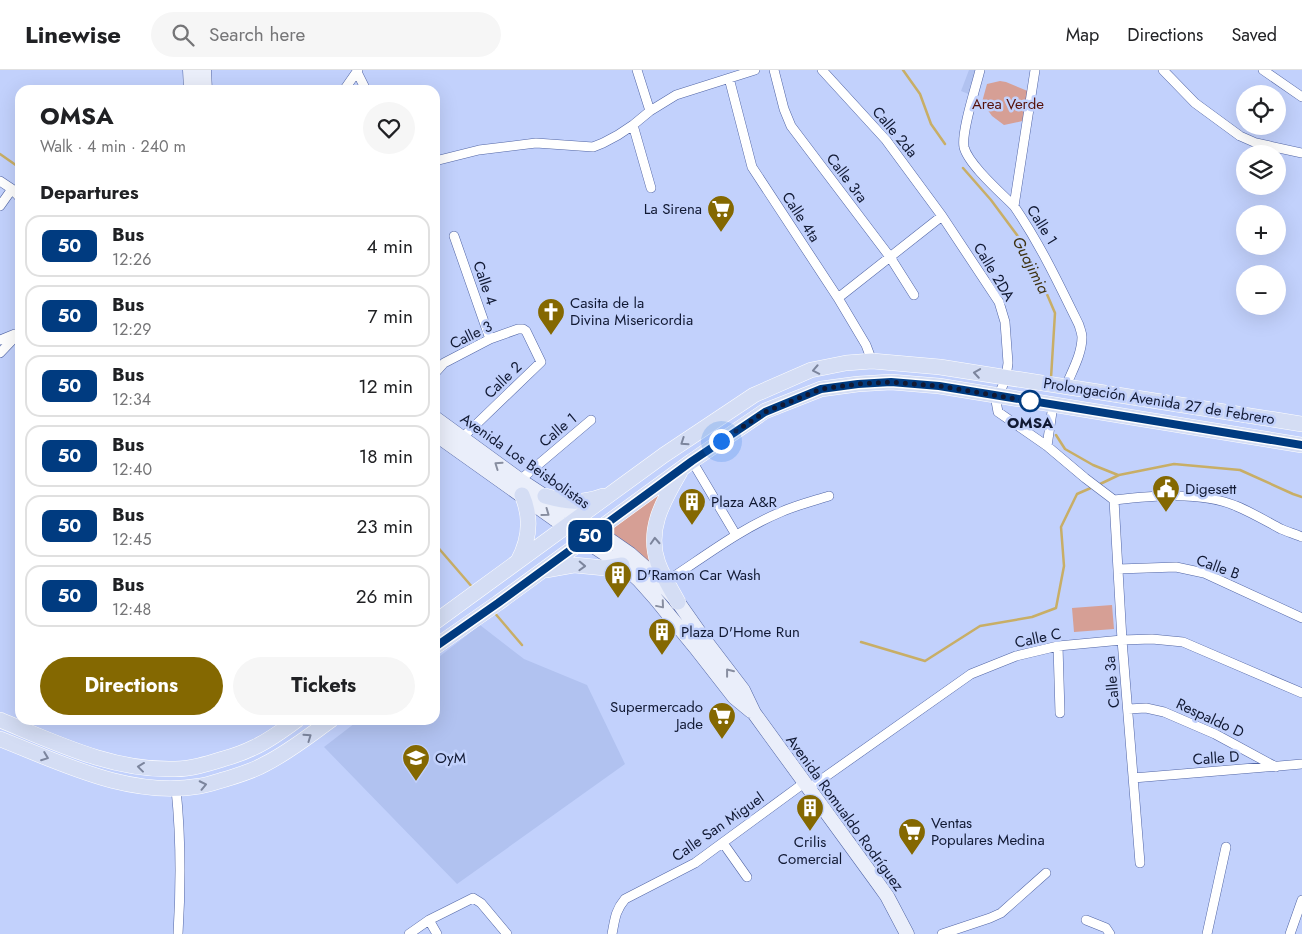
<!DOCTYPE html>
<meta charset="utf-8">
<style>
body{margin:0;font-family:Jost,sans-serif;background:#f6f6f6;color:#202124;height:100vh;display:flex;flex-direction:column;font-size:19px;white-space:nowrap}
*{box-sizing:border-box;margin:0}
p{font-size:16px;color:#757577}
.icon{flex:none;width:28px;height:28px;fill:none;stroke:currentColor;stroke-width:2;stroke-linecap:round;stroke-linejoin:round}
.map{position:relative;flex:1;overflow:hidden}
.sheet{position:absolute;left:15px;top:15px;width:425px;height:640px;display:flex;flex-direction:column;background:#fff;border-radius:15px;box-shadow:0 5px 20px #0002}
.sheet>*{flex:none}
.badge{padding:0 10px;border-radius:8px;font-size:18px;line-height:32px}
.tools{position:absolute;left:1236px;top:15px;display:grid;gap:10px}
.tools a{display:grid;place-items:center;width:50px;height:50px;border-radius:50%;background:#fff;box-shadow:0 5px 20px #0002;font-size:25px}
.you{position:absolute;width:25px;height:25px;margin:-12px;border:4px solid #fff;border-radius:50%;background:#1a73e8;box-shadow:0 0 0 8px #1a73e833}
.map>.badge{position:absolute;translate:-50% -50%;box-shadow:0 0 0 2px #fff}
h2{padding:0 25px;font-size:19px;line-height:45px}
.round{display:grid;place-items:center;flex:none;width:52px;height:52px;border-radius:26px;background:#f6f6f6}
.summary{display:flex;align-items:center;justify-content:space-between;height:85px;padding:0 25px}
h1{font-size:24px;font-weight:700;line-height:38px}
.button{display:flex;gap:10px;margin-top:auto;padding:10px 25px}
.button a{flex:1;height:58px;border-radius:30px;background:#846801;color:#fff;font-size:20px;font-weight:700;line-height:58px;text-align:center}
.button a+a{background:#f6f6f6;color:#202124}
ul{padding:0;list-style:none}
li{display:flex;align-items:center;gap:15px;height:62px;margin:0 10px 8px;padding:0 15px;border:2px solid #e0e0e0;border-radius:15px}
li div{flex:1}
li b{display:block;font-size:19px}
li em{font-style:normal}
li .badge{min-width:55px;font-weight:700;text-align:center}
header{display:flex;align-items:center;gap:30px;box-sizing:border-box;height:70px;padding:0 25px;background:#fff;border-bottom:1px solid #e0e0e0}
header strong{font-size:24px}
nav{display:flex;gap:28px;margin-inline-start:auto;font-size:18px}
.search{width:350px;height:45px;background:#f6f6f6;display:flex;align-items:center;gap:12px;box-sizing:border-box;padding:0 18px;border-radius:28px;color:#757577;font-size:19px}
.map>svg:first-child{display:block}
</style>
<header>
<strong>Linewise</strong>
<div class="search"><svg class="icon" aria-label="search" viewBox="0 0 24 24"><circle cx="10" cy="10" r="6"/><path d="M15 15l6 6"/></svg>Search here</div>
<nav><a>Map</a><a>Directions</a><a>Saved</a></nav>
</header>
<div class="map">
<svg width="1302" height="864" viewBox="0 0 1302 864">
<rect width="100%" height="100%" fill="#c2d1fc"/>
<path fill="#b1c2f0" d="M969,0H977L971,25L961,21Z
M480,555L524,589L587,615L625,694L457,814L324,677L359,650H435V590Z"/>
<path fill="#d69f95" d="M1000,11L1006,12L1030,22L1027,50L1004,55L992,46L982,32L987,14Z
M670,413L662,428L658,501L607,461Z
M1112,535L1114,559L1074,562L1072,538Z"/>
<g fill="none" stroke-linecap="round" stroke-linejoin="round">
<path stroke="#c8ae66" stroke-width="2.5" d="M903,0L920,24L931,54L945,74
M0,84L20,98
M963,98L991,130L1020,169L1040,208L1055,243L1051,308
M1056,365L1065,379L1093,395L1118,405
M1098,415L1119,405L1174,394L1240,400L1293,424L1302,427
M435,474L473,518
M493,541L522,575
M861,572L925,591L980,556L1032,547L1056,538L1064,496L1061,457L1077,424L1093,417"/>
<defs>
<path id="minor" d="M637,0L650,41
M774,0L784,39L791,56L890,187L914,225
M822,0L886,70L942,146L999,232L1005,252L1008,293L1006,308L996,331L998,342L1047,376L1085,408L1114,430
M980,0C976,17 961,62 964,77C968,94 1001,123 1014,136
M1035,0L1014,136C1040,174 1059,214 1079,255C1080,259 1082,263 1082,267C1082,284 1072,301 1066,316
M1163,0L1195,33L1240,66L1256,73L1302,83
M1263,0L1302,27
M357,2L366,20
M729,8L752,97L838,228L866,275L872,291
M344,20L358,0
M633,55L651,118
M435,91L479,80L536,73L593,77L603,73L618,65L633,55L650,41L676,25L755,0
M0,111L12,119L20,128
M0,136L12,119
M454,166L490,269
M838,228L942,146
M0,270L15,264
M0,283L20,262
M435,303L444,293L490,269L518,259H523L526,261L541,292L462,368
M1047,376L1053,335
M692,391L736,465
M520,410L591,350
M1114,430L1122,570L1140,793
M1114,430C1152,426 1201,421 1236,436C1251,442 1266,451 1281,459C1288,462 1295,464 1302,467
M1118,499L1176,497L1204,503L1302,548
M667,511C704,487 740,459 781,442C797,435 813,431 829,426
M1058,576L1060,643
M1128,639L1146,638L1164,642L1215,664L1276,697
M1133,708L1302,694
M176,719C181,767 181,815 178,864
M808,719L971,604L1016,586L1058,576L1122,570L1152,569L1183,572L1302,623
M723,773L747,807
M429,850L437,864
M1086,850L1106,858L1110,864
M409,864L429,850L473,828L481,833L507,864
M612,864C615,849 615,841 625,829L695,793L804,713
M942,864L990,848L1001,843L1046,803
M1207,864L1226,777
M1290,864L1302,830"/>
<path id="secondary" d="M190,0L191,20
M204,0L205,20
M435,348L520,410L578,448L630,484L647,499L678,532L704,569L743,620L754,643L877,812L887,826L907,864
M435,364L584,470L625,497L639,510L655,528L695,577L734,627L751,641"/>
<path id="primary" d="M545,426C567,432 581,434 603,426
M518,491C530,469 532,448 522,425
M546,500L574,495L605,498L622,495
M678,532C671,519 663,507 658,493C646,459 664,430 680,402
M435,552L664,385L754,325L811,300L846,293L872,291L940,297L1302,354
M435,577L498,533L692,391L765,341L821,319L858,314L891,312L939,316L1302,375
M0,650C56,673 113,701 175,699C191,699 207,694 223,689C234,686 245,682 255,677C270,670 283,660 297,650
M0,669C64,694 130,728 200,716C209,715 218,711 226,709C239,705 253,701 265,694C289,682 310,665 331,650"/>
</defs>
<use href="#minor" stroke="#5165a5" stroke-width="10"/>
<use href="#secondary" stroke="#5165a5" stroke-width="15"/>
<use href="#primary" stroke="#fff" stroke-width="16"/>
<use href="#minor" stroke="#fff" stroke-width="9"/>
<use href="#secondary" stroke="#eaeefa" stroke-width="14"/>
<use href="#primary" stroke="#d4ddf4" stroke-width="15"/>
</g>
<defs><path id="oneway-chevron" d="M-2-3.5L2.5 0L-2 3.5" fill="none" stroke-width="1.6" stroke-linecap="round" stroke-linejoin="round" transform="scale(1.25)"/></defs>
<g stroke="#7c859d">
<use href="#oneway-chevron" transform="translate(816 300) rotate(169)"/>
<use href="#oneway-chevron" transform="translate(977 303) rotate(-171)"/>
<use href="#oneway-chevron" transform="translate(684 372) rotate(146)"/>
<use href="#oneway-chevron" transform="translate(655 471) rotate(-93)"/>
<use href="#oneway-chevron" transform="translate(582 496) rotate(2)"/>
<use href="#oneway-chevron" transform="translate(308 667) rotate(-35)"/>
<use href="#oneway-chevron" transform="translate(45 687) rotate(21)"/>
<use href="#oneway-chevron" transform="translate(141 697) rotate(-173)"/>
<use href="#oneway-chevron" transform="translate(203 715) rotate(-12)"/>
</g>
<g stroke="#888ea0">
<use href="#oneway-chevron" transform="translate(498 395) rotate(-145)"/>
<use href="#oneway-chevron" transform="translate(546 443) rotate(36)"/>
<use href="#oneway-chevron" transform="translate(661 535) rotate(50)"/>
<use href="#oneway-chevron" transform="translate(729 602) rotate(-128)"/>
</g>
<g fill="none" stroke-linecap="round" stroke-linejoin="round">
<defs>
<path id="line" d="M435,577L498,533L692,391L765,342L821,319L858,314L891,312L939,316L1302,375"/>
</defs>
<use href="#line" stroke="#fff" stroke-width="11"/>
<use href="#line" stroke="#003b80" stroke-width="8"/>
<path stroke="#111933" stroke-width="5" stroke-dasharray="0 9" d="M721,371L765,342L821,319L858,314L891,312L939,316L1035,332L1030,331"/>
</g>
<defs>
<symbol id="supermarket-pin" viewBox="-11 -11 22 30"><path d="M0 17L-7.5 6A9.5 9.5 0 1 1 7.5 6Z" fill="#846801" stroke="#c2d1fc"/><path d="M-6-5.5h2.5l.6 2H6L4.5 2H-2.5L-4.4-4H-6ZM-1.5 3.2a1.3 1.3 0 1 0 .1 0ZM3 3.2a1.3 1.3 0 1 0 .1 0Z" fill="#fff"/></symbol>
<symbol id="church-pin" viewBox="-11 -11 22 30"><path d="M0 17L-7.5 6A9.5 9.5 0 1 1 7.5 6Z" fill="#846801" stroke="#c2d1fc"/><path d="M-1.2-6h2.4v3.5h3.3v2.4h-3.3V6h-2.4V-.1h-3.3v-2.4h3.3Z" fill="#fff"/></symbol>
<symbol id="civic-pin" viewBox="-11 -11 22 30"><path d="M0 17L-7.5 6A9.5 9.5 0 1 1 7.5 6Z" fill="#846801" stroke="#c2d1fc"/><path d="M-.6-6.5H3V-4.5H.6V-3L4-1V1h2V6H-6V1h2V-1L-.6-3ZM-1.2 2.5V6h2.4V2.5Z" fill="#fff"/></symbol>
<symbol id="building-pin" viewBox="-11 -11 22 30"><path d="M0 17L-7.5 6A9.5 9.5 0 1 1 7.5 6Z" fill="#846801" stroke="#c2d1fc"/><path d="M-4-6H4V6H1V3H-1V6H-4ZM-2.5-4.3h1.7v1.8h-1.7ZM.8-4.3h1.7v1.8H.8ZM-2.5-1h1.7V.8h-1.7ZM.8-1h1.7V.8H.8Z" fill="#fff"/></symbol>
<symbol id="university-pin" viewBox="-11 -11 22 30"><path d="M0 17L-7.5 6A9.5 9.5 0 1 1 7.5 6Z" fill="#846801" stroke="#c2d1fc"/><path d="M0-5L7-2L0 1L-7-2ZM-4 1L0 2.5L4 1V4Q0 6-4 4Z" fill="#fff"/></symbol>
</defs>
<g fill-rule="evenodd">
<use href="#supermarket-pin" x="705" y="123" width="32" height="43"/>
<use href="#church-pin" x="535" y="226" width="32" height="43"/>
<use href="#civic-pin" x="1150" y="403" width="32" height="43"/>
<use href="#building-pin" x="676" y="416" width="32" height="43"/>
<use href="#building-pin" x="602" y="489" width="32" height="43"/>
<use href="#building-pin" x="646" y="546" width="32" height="43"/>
<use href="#supermarket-pin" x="706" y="630" width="32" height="43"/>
<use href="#university-pin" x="400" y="672" width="32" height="43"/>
<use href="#building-pin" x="794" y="722" width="32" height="43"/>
<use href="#supermarket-pin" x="896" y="746" width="32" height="43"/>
</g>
<circle fill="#fff" stroke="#003b80" stroke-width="2.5" cx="1030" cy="331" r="10"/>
<g text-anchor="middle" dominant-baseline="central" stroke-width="5" stroke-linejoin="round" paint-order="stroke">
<g font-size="15" fill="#551009" stroke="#c2d1fc">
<text x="1008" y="34">Area Verde</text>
</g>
<g font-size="15" fill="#111933" stroke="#c2d1fc">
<text transform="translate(895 62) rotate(50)">Calle 2da</text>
<text transform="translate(847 108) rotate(53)">Calle 3ra</text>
<text transform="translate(801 147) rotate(57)">Calle 4ta</text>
<text transform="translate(1042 155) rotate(58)">Calle 1</text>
<text transform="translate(994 202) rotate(59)">Calle 2DA</text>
<text transform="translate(485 213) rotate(71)">Calle 4</text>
<text transform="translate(471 265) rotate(-26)">Calle 3</text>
<text transform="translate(503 310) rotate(-44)">Calle 2</text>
<text transform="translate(1159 331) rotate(9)">Prolongación Avenida 27 de Febrero</text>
<text transform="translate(558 360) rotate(-40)">Calle 1</text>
<text transform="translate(525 391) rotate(35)">Avenida Los Beisbolistas</text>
<text transform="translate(1218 497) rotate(20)">Calle B</text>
<text transform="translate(1038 568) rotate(-12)">Calle C</text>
<text transform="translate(1112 612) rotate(-95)">Calle 3a</text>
<text transform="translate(1210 648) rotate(25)">Respaldo D</text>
<text transform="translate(1216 688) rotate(-4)">Calle D</text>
<text transform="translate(845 743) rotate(54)">Avenida Romualdo Rodríguez</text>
<text transform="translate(718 757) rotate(-35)">Calle San Miguel</text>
</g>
<g font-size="15" fill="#111933" stroke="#c2d1fc" text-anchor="start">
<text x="702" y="139" text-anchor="end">La Sirena</text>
<text x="570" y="233">Casita de la<tspan x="570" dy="17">Divina Misericordia</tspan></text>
<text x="1185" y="419">Digesett</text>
<text x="711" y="432">Plaza A&amp;R</text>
<text x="637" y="505">D'Ramon Car Wash</text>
<text x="681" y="562">Plaza D'Home Run</text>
<text x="703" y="637" text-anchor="end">Supermercado<tspan x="703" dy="17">Jade</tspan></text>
<text x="435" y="688">OyM</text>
<text x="931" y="753">Ventas<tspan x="931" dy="17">Populares Medina</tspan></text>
<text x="810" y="772" text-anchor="middle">Crilis<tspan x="810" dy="17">Comercial</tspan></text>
</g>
<g font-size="15" font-weight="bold" fill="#111933" stroke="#c2d1fc">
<text x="1030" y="353">OMSA</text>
</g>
<g font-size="16" font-style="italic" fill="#3d3212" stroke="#c2d1fc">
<text transform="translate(1031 195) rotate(63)">Guajimia</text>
</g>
</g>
</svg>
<div class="tools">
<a><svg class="icon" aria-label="locate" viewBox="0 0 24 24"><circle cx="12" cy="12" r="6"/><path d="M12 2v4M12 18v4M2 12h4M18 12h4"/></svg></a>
<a><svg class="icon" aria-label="layers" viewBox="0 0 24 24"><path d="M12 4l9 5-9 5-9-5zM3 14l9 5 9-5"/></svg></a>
<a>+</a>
<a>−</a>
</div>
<div class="you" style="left:721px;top:371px"></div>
<b class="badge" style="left:590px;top:466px;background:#003b80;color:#fff">50</b>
<section class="sheet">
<div class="summary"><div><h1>OMSA</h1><p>Walk · 4 min · 240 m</p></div><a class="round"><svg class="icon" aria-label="heart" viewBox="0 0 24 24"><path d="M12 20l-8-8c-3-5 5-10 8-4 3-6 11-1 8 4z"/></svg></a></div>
<h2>Departures</h2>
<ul>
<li><span class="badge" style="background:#003b80;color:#fff">50</span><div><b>Bus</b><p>12:26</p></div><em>4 min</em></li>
<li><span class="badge" style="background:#003b80;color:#fff">50</span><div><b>Bus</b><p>12:29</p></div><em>7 min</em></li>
<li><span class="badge" style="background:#003b80;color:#fff">50</span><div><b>Bus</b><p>12:34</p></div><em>12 min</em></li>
<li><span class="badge" style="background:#003b80;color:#fff">50</span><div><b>Bus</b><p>12:40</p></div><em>18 min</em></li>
<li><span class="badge" style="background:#003b80;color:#fff">50</span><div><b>Bus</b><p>12:45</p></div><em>23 min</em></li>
<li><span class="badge" style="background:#003b80;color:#fff">50</span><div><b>Bus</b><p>12:48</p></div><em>26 min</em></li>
</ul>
<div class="button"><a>Directions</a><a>Tickets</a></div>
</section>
</div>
